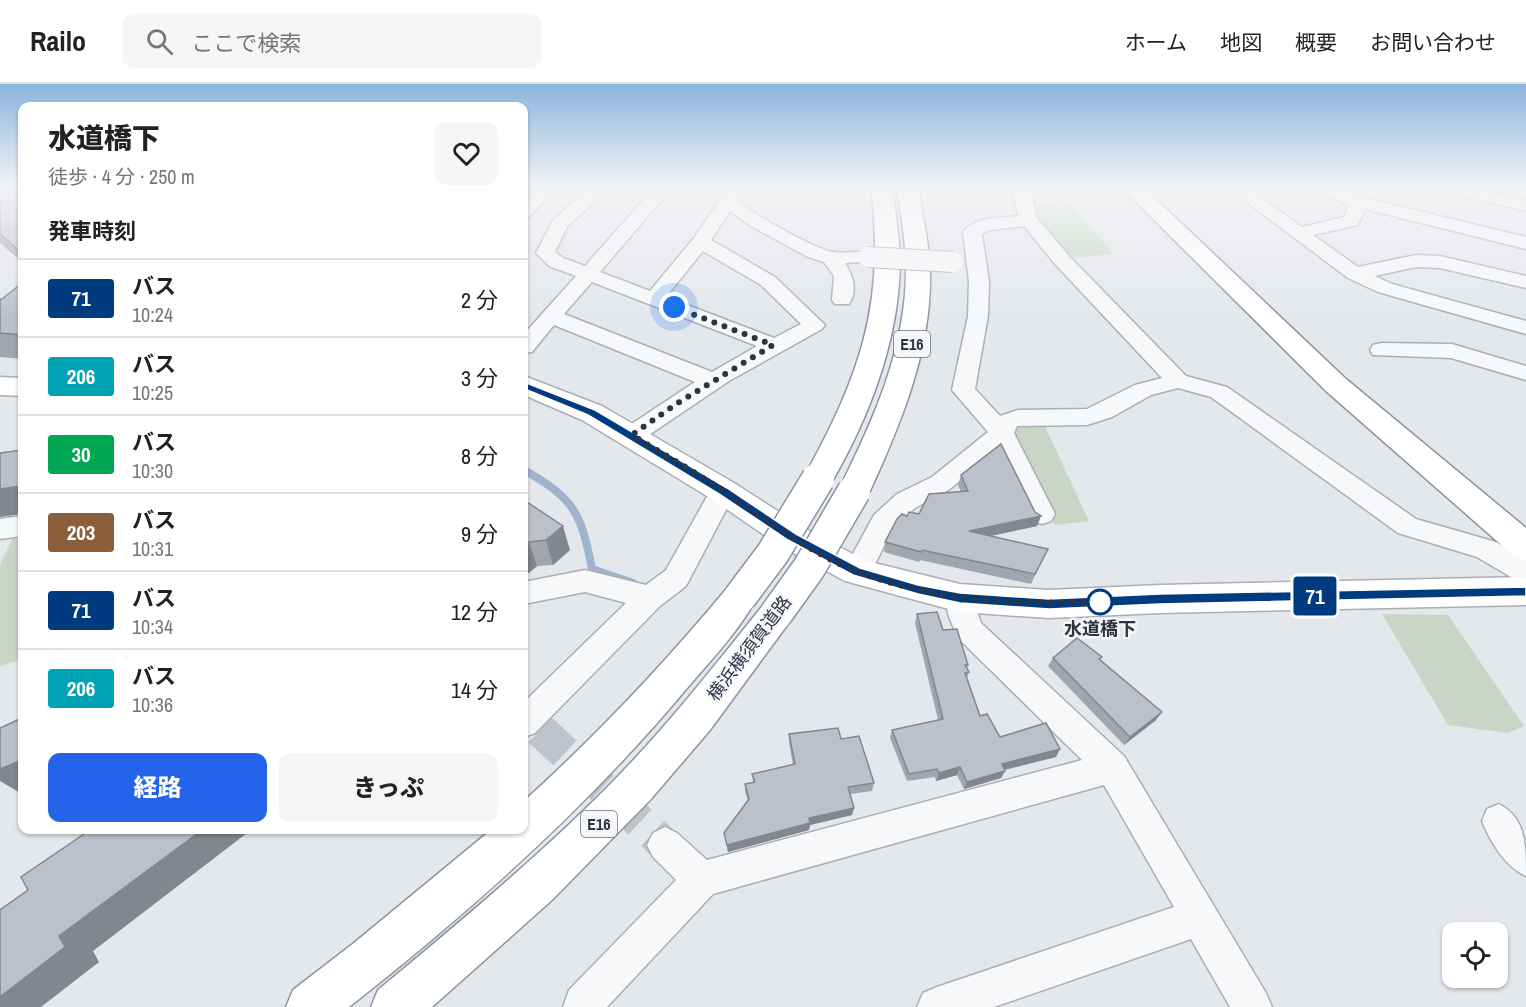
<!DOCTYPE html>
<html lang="ja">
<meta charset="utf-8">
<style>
body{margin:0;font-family:"Archivo Narrow","Noto Sans JP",sans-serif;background:#f6f6f6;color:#222;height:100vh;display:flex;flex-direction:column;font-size:22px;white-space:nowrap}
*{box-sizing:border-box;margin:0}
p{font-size:20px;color:#767676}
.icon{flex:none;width:33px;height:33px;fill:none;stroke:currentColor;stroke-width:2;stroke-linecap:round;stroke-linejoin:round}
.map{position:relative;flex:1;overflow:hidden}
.panel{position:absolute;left:18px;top:18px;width:510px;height:732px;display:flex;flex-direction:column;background:#fff;border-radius:12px;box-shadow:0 2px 4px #0004}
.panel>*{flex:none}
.badge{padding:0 12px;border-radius:4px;font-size:21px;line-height:39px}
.controls{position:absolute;left:1442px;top:838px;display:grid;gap:12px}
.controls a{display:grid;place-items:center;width:66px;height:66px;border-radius:12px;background:#fff;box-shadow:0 2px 4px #0004;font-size:30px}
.you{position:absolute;width:30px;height:30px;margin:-15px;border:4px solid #fff;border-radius:50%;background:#1a73e8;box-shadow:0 0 0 9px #1a73e833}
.map>.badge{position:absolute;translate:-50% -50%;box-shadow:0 0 0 3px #fff}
h2{padding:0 30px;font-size:22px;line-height:54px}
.round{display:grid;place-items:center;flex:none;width:63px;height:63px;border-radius:12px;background:#f6f6f6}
.headline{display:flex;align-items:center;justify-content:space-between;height:102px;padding:0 30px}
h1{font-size:28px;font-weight:800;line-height:45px}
.primary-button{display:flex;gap:12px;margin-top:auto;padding:12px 30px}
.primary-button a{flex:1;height:69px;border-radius:12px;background:#2563eb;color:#fff;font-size:24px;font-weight:800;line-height:69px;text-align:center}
.primary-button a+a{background:#f6f6f6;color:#222}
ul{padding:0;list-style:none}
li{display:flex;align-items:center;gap:18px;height:78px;padding:0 30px;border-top:2px solid #e0e0e0}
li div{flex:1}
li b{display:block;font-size:22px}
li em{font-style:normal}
li .badge{min-width:66px;font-weight:700;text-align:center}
header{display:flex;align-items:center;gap:36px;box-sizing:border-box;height:84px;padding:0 30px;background:#fff;border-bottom:2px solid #e0e0e0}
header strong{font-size:28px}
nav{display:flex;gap:33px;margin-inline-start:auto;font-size:21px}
.search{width:420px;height:54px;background:#f6f6f6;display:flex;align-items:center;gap:15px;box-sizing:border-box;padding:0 21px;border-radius:12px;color:#767676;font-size:22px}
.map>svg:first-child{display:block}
</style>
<header>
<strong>Railo</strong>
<div class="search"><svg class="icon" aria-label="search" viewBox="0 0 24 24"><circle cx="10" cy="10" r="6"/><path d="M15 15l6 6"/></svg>ここで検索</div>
<nav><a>ホーム</a><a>地図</a><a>概要</a><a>お問い合わせ</a></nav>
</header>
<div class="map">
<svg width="1526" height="923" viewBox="0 0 1526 923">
<rect width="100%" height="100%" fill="#e4e7ec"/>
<path fill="#c9d6c5" d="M1067,116L1114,170L1073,174L1039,135L1036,118Z
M1043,338L1089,437L1055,441L1008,350L1014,340Z
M22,454V575L0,582V481L12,455Z
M1382,530L1448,531L1524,642L1508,649L1448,641Z"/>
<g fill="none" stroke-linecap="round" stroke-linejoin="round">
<path stroke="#9fb4cc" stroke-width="8" d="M524,386C575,415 581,429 592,485L633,499"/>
<path stroke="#bfc3cb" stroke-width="34" stroke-dasharray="34 17" stroke-linecap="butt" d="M540,646L665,761"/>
<defs>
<path id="street" d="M537,104H555L530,132L524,133V118Z
M590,104H609L567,143L555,168L563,174L585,182L654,104H672L600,188L650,207L694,154L721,114L715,104H732C735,109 739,115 743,120C754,131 817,166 833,168C847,170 861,166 875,169L878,173L875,177L845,179C853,191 858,207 849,220H835L832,216L834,192L824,178L808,173L751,142L730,127L711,156L775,193L825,241L822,245L729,297L640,357L632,359L624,357L620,351L624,345L695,298L554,241L532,268L524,269V250L576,192L549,182L536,169L553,136ZM703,167L761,201L801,240L774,254L666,213ZM592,198L757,262L712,288L564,230Z
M1012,104H1030L1037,134L1069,172L1186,292L1227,303L1416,435L1496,458L1526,475V499L1516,496L1477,473L1398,449L1211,313L1178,304L1151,311L1112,333L1087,341L1017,342L1014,349L1055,430L1051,437L1042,440L1033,437L998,365L950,405L915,424L893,444L867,496L857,499L847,496L843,488L874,431L897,410L932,393L988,348L952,306L968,232L969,198L963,148C974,133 1001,134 1018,132ZM1024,142L1055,180L1162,294L1135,301L1087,325L1018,326L1000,332L975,305L988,232L989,198L982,150L990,146Z
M1228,104H1248L1302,143L1344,133L1349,120L1314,108L1312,104H1337L1365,114L1526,153V165L1365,125L1358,141L1313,151L1358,183L1416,171L1440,172L1526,192V204L1440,184L1416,183L1375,192L1392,200L1526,237V250L1378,208L1348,194Z
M1443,104H1474L1526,117V127L1445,108Z
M1381,259L1452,260L1526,282V296L1451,274L1373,271L1370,266L1373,261Z
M723,398L732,400L736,407L686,502L660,522L535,649L524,653V618L626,519L585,508L524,520V498L585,486L646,501L666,486L714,400Z
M22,432V452L0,455V435Z
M960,503L970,506L981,539L1124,672L1266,909L1272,923H1230L1191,855L994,923H917L923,909L937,903L1174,823L1104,701L713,810L607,923H563L569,906L676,796L653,773L647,761L653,749L665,743L677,749L707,776L1082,676L961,557C952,541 941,523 950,506Z
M1499,720C1526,734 1526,761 1526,792C1505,783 1490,757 1482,737L1487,725Z"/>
<path id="secondary" d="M524,292L602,322L734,399L804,444L866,477L960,500L1049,506L1160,501L1526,493V521L1160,529L1049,534L960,528L845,497L780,462L712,415L582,336L524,311Z
M0,293L22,294V312L0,311Z"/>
<path id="highway" d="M871,104H892C896,130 900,156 900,182C898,260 868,336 829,403L818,406L807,403L803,395C859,294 886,221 871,104Z
M897,104H918C923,131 929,159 930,186C932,265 902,337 870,407L865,415L854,418L843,415L838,407C873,337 906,265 906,186C906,158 901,131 897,104Z
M1122,104H1144L1346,295L1526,444V476L1514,472L1326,307Z
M740,499L752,503L757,513C740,546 712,575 688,603C589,722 471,827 349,923H286L293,906L354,859L491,746H524V717C597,651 665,579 728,503Z
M776,516L788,520L794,530L788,540L710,646L651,715L552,816L432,923H371L378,906C462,836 547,766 623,687C673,635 718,577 764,520Z"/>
</defs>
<use href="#street" stroke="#a9aeb7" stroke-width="3"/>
<use href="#secondary" stroke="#a9aeb7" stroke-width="3"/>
<use href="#highway" stroke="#8b94a3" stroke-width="3"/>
<use href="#street" fill="#f7f8fa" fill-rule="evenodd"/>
<use href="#secondary" fill="#fff" fill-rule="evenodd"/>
<use href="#highway" fill="#fff" fill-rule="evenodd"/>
<defs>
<path id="street-bridge" d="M868,173L953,178"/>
<path id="highway-bridge" d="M740,513L773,469L818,395
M776,530L809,484L854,407"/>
</defs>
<use href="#street-bridge" stroke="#a9aeb7" stroke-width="22" stroke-linecap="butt"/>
<use href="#highway-bridge" stroke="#8b94a3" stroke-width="35" stroke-linecap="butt"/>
<use href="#street-bridge" stroke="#f7f8fa" stroke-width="20"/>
<use href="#highway-bridge" stroke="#fff" stroke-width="32"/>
</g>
<path fill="#a1a5ae" d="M0,104H22V178L0,159Z
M22,199V275L0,273V215H2Z
M961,391L1035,428L1041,432L1037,442L991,452L1048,465L1031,500L920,476L919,478L884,468L885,458L907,432L919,430L961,408L958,401Z
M524,416L570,466L553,481L537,482L524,493Z
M917,530L943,546L968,581L967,585L969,588L967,594L980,632L1000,653L1056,673L1005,686L1001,694L964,705L957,691L936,697L935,693L907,697L890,654L892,646L938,636L915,539Z
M1053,574L1100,575L1156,636L1124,661L1048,582Z
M789,650L841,655L874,699L872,707L850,710L852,731L810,741L809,746L728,768L724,749L748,717L745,708V700L753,698L752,690L793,681L789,658Z"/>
<path fill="#83868d" d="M22,402V430L0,433V405Z
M1041,432L1037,442L966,457L969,447Z
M563,442L570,466L553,481L546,456Z
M529,458L537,482L524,493V462Z
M1162,628L1156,636L1124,661L1130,653Z
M1060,665L1056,673L998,687L1002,680Z
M22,676V710L0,697V685Z
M960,683L957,691L936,697L939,689Z
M1005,687L1001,694L964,705L967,698Z
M854,724L852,731L810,741L809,746L728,768L727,761L809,734Z
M202,746H251L93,867L99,878L41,923H0V913L59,852Z"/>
<path fill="#bbc0ca" stroke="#83868d" stroke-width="1.5" d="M0,104H22V169L0,150Z
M22,199V251L0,249V215H2Z
M1001,360L1035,428L1041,432L969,447L1048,465L1035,490L922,466L921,468L885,458L897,435L902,430L907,432L909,428L919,430L929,410L968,407L961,391Z
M22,366V402L0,405V369Z
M524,416L563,442L546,456L529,458L524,462Z
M937,528L943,546L957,545L968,581H965L969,588L965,589L980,632L987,630L1000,653L1046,639L1060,665L1002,680L1005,687L967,698L960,683L939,689L937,685L909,690L892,646L943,635L917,530Z
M1077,554L1102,573L1099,575L1162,628L1130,653L1053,574Z
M22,634V676L0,685V644Z
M838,644L841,655L859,652L874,699L848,703L854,724L809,734L810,739L727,761L724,749L749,715L745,700L755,698L752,690L795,680L789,650Z
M90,746H202L59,852L65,863L0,913V826L28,806L21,793Z"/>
<linearGradient id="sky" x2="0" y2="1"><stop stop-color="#8bb4dd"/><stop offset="0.44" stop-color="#f3f4f6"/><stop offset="1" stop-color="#f3f4f6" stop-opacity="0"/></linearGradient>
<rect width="1526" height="234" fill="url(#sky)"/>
<path fill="#003b80" stroke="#fff" stroke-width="1.5" d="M524,298L595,326L727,404L796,450L860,484L918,501L960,509L1049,515L1160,510L1526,503V512L1160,520L1049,525L960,519L918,510L853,491L788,456L719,410L588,331L520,303L519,301Z"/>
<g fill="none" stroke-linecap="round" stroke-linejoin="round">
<path stroke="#2b3445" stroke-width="6" stroke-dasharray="0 10.8" d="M674,223L773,261L676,320L632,351C663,370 695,388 725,408C766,435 813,471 858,488C936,517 1017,520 1100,518"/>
</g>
<circle fill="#fff" stroke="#003b80" stroke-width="3" cx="1100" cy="518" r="12"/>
<g text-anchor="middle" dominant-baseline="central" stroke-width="5" stroke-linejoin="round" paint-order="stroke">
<g fill="#f4f6f9" stroke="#676e7b" stroke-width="1.5">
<rect x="894" y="247" width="36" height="26" rx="4.5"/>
<rect x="581" y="727" width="36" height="26" rx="4.5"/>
</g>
<g font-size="16" font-weight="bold" fill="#2b3445">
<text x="912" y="260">E16</text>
<text x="599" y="740">E16</text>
</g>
<g font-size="18" font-weight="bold" fill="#2b3445" stroke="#f4f6f9">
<text x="1100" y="544">水道橋下</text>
</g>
<g font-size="18" fill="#2b3445" stroke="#f4f6f9">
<text transform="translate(749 564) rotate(-53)">横浜横須賀道路</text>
</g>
</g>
</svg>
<div class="controls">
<a><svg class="icon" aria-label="locate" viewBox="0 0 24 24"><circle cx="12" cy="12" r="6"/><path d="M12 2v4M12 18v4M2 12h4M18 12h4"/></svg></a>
</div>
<div class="you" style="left:674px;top:223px"></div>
<b class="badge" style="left:1315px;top:512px;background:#003b80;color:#fff">71</b>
<section class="panel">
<div class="headline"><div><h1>水道橋下</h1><p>徒歩 · 4 分 · 250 m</p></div><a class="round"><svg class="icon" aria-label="heart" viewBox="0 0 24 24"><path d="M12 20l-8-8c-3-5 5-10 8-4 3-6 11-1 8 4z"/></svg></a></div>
<h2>発車時刻</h2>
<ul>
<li><span class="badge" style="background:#003b80;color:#fff">71</span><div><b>バス</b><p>10:24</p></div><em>2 分</em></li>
<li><span class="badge" style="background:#00a3b4;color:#fff">206</span><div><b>バス</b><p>10:25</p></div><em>3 分</em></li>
<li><span class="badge" style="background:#00a651;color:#fff">30</span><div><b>バス</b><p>10:30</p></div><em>8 分</em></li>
<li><span class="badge" style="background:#8b5e3c;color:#fff">203</span><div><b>バス</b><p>10:31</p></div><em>9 分</em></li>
<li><span class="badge" style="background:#003b80;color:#fff">71</span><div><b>バス</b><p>10:34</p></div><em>12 分</em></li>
<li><span class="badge" style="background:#00a3b4;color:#fff">206</span><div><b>バス</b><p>10:36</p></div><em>14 分</em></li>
</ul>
<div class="primary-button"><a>経路</a><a>きっぷ</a></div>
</section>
</div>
